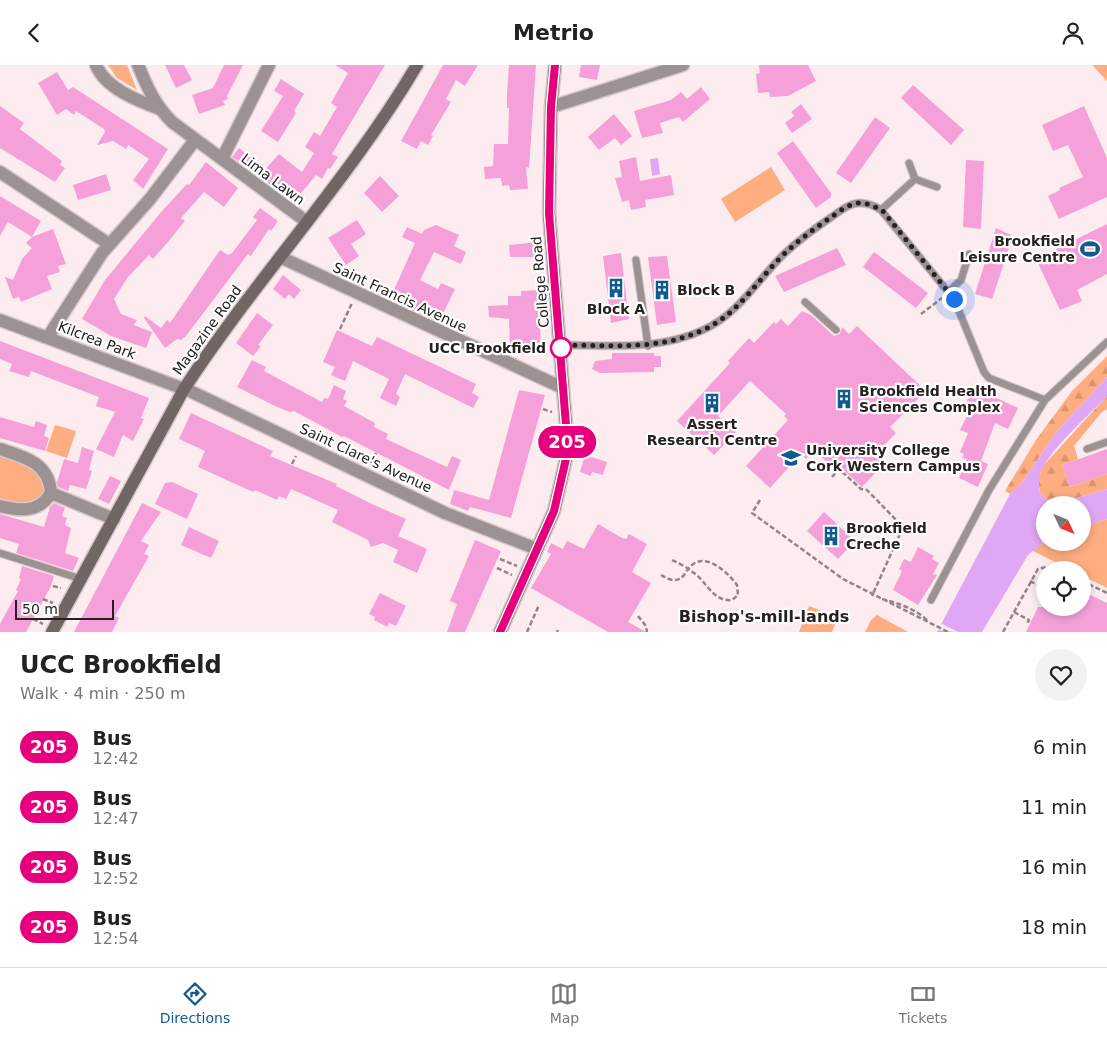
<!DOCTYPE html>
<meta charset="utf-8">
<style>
body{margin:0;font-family:"DejaVu Sans",sans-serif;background:#f2f2f2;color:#222;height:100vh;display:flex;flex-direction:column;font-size:19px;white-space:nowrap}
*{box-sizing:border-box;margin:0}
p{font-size:16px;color:#767676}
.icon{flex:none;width:28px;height:28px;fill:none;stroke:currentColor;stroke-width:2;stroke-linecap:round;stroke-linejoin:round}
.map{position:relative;height:567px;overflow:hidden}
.details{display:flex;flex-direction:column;background:#fff;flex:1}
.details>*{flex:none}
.badge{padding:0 10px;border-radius:16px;font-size:18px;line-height:32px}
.needle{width:32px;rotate:133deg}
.buttons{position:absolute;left:1036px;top:431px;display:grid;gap:10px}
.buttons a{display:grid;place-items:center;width:55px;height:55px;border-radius:50%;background:#fff;box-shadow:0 2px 8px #0003;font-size:25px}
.scale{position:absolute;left:15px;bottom:12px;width:99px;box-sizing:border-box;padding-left:5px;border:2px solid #272021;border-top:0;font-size:14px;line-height:18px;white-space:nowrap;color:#272021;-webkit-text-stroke:4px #fefefe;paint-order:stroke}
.you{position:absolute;width:25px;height:25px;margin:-12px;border:4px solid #fff;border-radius:50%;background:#1a73e8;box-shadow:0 0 0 8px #1a73e833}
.map>.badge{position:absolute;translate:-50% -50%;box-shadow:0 0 0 2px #fff}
.round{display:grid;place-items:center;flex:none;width:52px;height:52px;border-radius:26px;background:#f2f2f2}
.summary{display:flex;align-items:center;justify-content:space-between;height:85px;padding:0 20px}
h1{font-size:24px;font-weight:800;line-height:38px}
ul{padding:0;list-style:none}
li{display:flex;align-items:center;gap:15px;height:60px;padding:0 20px}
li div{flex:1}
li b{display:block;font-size:19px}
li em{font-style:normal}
li .badge{min-width:55px;font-weight:700;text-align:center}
header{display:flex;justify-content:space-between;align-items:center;height:65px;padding:0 20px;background:#fff;font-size:22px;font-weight:800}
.dock{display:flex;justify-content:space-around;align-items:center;height:70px;border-top:1px solid #e0e0e0;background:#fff;font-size:14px;color:#767676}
.dock a{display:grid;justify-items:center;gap:2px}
.dock .selected{color:#125a8e}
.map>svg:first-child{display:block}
</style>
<header><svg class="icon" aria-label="back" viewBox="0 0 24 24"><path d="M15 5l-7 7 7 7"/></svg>Metrio<svg class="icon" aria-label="person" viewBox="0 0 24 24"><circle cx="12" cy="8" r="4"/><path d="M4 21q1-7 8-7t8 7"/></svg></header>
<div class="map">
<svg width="1107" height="567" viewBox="0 0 1107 567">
<defs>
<pattern id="forest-firs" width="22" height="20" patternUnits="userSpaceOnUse" patternTransform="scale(1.25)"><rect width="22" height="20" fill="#fdad80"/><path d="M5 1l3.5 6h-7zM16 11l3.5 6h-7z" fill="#d9956e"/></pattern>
</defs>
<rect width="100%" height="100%" fill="#fdecef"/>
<path fill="#fdad80" d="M108,0H127L137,25L117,13Z
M1092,0H1107V16Z
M771,102L785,125L735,157L721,134Z
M55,360L76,366L67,393L46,386Z
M0,391C23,398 44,401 45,429L32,440L0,436Z
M1107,454V523L1083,511L1082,505H1071L1033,486L1045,477L1082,478L1083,462Z
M809,541L838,552L832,567H799Z
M877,550L908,567H865L871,555Z"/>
<path fill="url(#forest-firs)" d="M1107,291V312L1057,366L1021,419L1010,429L1005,426L1036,375L1072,326Z
M1107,331V344L1101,348L1074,381L1078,394L1062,400L1070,422L1107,409V424L1066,436L1047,435L1040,428L1038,415L1042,402Z"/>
<path fill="#e0a7f5" d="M658,93L660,109L652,111L650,94Z
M1107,312V331C1087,352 1058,377 1043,402C1038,410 1038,419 1040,428L1047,435L1066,436L1107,424V454L1083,462L1082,440H1045V477L1028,490L982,567H937L1010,429L1021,419L1057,366Z"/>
<path fill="#fdecef" d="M938,557L958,567L935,565Z"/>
<path fill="#f5a0d9" d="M165,0H184L192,15L176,23Z
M224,0H243L227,31L228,34L223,36L225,40L199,49L192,30L213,23Z
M335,0H385L332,89L338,92L330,104L328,103L322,114L316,110L294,137L259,111L279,89L302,107L314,88L305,82L314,67L320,71L337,42L331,38L348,8Z
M443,0H478L465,21L456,15L446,34L451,37L431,70L433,71L428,80L421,76L417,84L401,76Z
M509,0H536L529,103L526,102L528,124L510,125L509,120L502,121L501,113L485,114L484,102L493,101L494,79H508L509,43H507V29Z
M581,0H600L597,15L579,12Z
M759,0H808L816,16L788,31L770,32L769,27L758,28L756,9L760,8Z
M57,7L68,25L73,22L168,84L143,124L133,115L149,94L128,80L126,84L113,76L97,80L105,67L104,64L76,46L74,50L66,44L57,50L38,18Z
M281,14L304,29L294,46L296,48L278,77L261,66L283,31L274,26Z
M913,20L964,65L951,80L901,33Z
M701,22L710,34L683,57L679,52L660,58L663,68L642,73L634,46L671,35L681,27L687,34Z
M801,39L812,54L792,68L785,58L794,51L791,47Z
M0,41L24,58L20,64L62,96L60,100L65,103L55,117L0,83Z
M1084,41L1107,93V132L1059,154L1048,131L1060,125L1059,123L1083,112L1068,80L1053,86L1042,60Z
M614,49L632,71L621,80L615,73L599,85L588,72Z
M875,52L890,63L851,118L836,108Z
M793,76L831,128V132L816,143L777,88Z
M239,83L262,102L258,109L232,92Z
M636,92L640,116L671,110L674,130L645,135L646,142L631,145L629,135L622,137L615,113L622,112L619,96Z
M966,95L984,96L981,164L963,162Z
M206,97L238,123L224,142L204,127L181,153L185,156L167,178L153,194L149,190L128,212L114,234L121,249L137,255L134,260L152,267L146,283L111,271L82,254L105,215L162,146L187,119L189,120Z
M106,109L111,125L78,135L73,120Z
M380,111L399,131L382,147L364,128Z
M0,131L41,156L32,172L8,157L0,171Z
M260,143L278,156L271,166L269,164L251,191L248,189L186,271L181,275L177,274L165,283L144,253L145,251L161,263L167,255L170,258L220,185L228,190L232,188L257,155L253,152Z
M357,155L366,169L351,179L359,191L346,200L328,173Z
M1107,159V209L1077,225L1082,236L1060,245L1036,194Z
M436,160L459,170L454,181L466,187L461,199L434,187L420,215L438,224L441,218L455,224L442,251L421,241L418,247L408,242L412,233L394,225L415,178L402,172L407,162L422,169L424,165Z
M996,163L1013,171L992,234L975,229Z
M53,164L66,199L58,201L60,207L47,211L52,224L21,237L19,232L13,234L5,212L13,215L22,194L32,183L26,178L32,172Z
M538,177L539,192H510L509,180Z
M837,183L846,200L784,227L775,211Z
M874,187L928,228L916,243L863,202Z
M621,188L629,254L611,258L603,191Z
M667,191L676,257L657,260L648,192Z
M283,210L301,225L294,234L289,229L285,234L273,224Z
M539,225L541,289L516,290L515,284H510L509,254L489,252L488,241L508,240V231H521V226Z
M802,246L811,250L834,271L840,269L842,262L849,269L857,261L926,326L890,362L896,368L874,391L884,399L862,422L835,397L831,401L814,385L806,394L801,389L770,423L746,401L788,355L784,351L786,349L750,316L718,351L736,367L714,390L677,356L730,298L728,296L749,273L754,278L774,257L776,259L781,254L788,261Z
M257,248L273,260L258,280L261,281L253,291L236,278Z
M337,265L372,281L377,272L476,319L472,328L479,332L473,343L405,309L396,329L400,332L396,341L380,333L389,314L353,296L345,316L331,310L335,302L323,297Z
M0,276L149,333L141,353L144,354L133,376L123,370L114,392L96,384L115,347L96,341L99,332L31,306L29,312L9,306L12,299L0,294Z
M612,288H654V291H661V302H654V307L600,308L592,304L595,296L612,294Z
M252,295L266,302L264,306L322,337L324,333L328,334L334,320L346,326L343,334L347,336L344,341L375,358L374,362L388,369L386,374L447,402L452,391L461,395L449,425L344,371L342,372L294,346L290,347L277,342L237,322Z
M973,322L1018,343L1008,364L995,358L981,396L988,399L978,422L959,413L967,394L962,393L964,389L960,387L968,368L960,365L969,347L967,346L971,337L967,336Z
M519,325L545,330L511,453L470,442L468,446L450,439L454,425L489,435Z
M191,348L273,386L270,391L337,419L336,421L372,439L406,454L398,471L427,484L417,508L393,497L398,485L383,478L371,482L368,475L332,457L338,445L291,424L286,434L279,431L277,435L255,425L253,427L198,402L205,386L179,374Z
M0,352L34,362L36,356L47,360L44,371L49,373L45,386L0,373Z
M82,382L94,386L89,405L92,406L86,424L70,420L68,426L58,422L57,417L64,394L78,398Z
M1107,384V409L1070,422L1062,400Z
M585,390L607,397L603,410L592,407L591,411L580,407Z
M110,411L121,416L109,439L98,434Z
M172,417L198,429L187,454L155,439L165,418Z
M54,438L65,443L62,451L67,453L65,460L71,463L65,488L79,493L73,506L16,488L19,479L0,473V449L44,462L50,442Z
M142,438L161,447L141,476L149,480L144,489L149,491L115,551L119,553L112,567H74Z
M824,447L855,476L838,494L807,466Z
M598,459L622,473L626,474L629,469L647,479L632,507L651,518L628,557L646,567H608L531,523L551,489L547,487L551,478L563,484L567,476L584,484Z
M189,462L219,476L211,493L181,480Z
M475,475L501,486L465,567H447L457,539L450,536Z
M918,482L934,491L932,494L939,498L933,509L937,510L918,540L893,525L902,506L899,504L904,494L911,497Z
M22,501L54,511L51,521L26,567H0V559L18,526L16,525L21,514L19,513Z
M1082,526L1107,538V567H1026L1038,542H1082Z
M380,528L406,541L396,561L389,558L387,562L374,555L375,552L369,549Z"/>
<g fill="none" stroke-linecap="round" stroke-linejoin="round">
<defs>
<path id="lane" d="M915,114L937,122
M881,145L915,114L909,98
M636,195L648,281
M948,227L961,215L969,189
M805,237L836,265
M560,280C609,280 658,286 703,265C739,249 757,215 785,188C799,175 814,164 830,153C839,147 849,138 860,138C868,138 875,141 881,145L954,234L984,307L989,313L1045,335L1107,277
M1087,384L1107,377
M0,488L81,514
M931,535L989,425L1045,335"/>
<path id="street" d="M96,0C105,23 138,36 160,44
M138,0C147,22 155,40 172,57L307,157
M551,42L683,0
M222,94L269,0
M0,107L109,179
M280,192L563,323
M0,255L192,327L445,448L537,484
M48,272L102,188L150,134L195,75
M0,384C25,392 49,398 51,428C39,448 20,446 0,441
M51,428L114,454"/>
<path id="secondary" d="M52,567L184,324C257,212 349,115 417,0
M500,567L554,446L568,385L549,148L551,42L555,0"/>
</defs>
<use href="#lane" stroke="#d6c7ca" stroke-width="9"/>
<use href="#street" stroke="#d6c7ca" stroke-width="15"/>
<use href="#secondary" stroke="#d6c7ca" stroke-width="15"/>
<path stroke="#918587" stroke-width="2.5" stroke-dasharray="5 2.5" stroke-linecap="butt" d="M921,249L942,233
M340,264L352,238
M543,344L552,347
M371,398L376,388
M292,399L296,391
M832,412L839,404L861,424L867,425L903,462L872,531
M760,435L752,448L843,514L948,567
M500,494L517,501
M497,503L512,510
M661,510C666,513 673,517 679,514C685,512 687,503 692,500C707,487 729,509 737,520L738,530L732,535C713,537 707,517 694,508C687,502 678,498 670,494
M1030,516L1045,524
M1082,516L1107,528
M53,521L61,523
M43,534L53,538
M882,534C898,538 916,544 928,556
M1014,547L1029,555L1027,559
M638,551L646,561L647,567
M33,554L43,559
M527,567L539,540
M557,567L558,565
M1003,567L1038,504L1051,501L1060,505"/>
<use href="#lane" stroke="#9b9291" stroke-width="7"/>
<use href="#street" stroke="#9b9291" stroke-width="12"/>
<use href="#secondary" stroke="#726664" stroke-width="12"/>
</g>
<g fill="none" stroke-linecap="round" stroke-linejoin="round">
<defs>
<path id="line" d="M500,567L554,446L568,385L549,148L551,42L555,0"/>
</defs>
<use href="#line" stroke="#fff" stroke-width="11"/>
<use href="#line" stroke="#e6007e" stroke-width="8"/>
<path stroke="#272021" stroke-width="5" stroke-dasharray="0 9" d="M561,283L560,280C609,280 658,286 703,265C739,249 757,215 785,188C799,175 814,164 830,153C839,147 849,138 860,138C868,138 875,142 882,145L954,234"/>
</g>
<defs>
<symbol id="stadium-bare" viewBox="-9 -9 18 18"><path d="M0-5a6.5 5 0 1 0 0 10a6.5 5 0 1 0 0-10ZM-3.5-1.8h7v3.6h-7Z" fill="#125a8e" stroke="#fefefe" stroke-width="2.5" paint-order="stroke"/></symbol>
<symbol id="building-bare" viewBox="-9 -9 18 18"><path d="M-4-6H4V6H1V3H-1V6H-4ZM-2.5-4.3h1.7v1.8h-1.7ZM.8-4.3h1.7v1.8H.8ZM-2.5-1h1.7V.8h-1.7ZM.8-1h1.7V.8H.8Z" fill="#125a8e" stroke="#fefefe" stroke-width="2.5" paint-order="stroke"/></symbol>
<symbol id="university-bare" viewBox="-9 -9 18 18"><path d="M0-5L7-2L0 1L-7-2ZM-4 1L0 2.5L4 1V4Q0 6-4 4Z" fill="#125a8e" stroke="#fefefe" stroke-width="2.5" paint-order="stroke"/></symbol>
</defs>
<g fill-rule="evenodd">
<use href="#stadium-bare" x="1076" y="170" width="28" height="28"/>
<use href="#building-bare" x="602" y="209" width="28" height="28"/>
<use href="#building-bare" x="648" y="211" width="28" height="28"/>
<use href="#building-bare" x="830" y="320" width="28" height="28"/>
<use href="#building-bare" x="698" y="324" width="28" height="28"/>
<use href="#university-bare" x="777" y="379" width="28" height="28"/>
<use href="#building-bare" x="817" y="457" width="28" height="28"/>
</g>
<circle fill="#fff" stroke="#e6007e" stroke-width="2.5" cx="561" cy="283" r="10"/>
<g text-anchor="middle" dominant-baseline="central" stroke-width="4.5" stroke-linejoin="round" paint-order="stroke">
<g font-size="14" fill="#272021" stroke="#fefefe">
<text transform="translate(273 114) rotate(37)">Lima Lawn</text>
<text transform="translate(540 217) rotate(-95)">College Road</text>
<text transform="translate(400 232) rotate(25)">Saint Francis Avenue</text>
<text transform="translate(207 265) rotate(-54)">Magazine Road</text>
<text transform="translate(97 275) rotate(21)">Kilcrea Park</text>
<text transform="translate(366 393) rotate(25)">Saint Clare's Avenue</text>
</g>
<g font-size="14" font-weight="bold" fill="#272021" stroke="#fefefe" text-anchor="start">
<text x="1075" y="176" text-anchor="end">Brookfield<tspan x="1075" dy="16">Leisure Centre</tspan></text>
<text x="677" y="225">Block B</text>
<text x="616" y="244" text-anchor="middle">Block A</text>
<text x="859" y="326">Brookfield Health<tspan x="859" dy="16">Sciences Complex</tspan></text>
<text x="712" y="359" text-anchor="middle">Assert<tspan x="712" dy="16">Research Centre</tspan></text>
<text x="806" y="385">University College<tspan x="806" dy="16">Cork Western Campus</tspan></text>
<text x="846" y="463">Brookfield<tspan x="846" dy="16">Creche</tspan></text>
</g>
<g font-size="14" font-weight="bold" fill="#272021" stroke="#fefefe" text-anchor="end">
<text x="546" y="283">UCC Brookfield</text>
</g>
<g font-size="16" font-weight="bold" fill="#272021" stroke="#fefefe">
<text x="764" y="551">Bishop's-mill-lands</text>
</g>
</g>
</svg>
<div class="buttons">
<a><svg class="needle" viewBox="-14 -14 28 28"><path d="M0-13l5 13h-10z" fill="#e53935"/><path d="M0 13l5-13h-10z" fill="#767676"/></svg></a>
<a><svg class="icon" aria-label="locate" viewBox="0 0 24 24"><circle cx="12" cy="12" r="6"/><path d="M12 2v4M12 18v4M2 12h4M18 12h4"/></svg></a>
</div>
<div class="scale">50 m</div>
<div class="you" style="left:954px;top:234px"></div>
<b class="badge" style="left:567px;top:377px;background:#e6007e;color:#fff">205</b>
</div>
<section class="details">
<div class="summary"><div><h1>UCC Brookfield</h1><p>Walk · 4 min · 250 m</p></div><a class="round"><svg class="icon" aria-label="heart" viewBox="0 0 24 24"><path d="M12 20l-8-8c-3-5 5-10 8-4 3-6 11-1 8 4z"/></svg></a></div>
<ul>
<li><span class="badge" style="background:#e6007e;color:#fff">205</span><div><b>Bus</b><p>12:42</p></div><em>6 min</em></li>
<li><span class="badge" style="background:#e6007e;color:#fff">205</span><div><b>Bus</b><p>12:47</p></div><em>11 min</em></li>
<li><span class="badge" style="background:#e6007e;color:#fff">205</span><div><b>Bus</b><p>12:52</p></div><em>16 min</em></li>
<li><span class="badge" style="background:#e6007e;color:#fff">205</span><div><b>Bus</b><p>12:54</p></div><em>18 min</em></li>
</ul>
</section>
<nav class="dock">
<a class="selected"><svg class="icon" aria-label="directions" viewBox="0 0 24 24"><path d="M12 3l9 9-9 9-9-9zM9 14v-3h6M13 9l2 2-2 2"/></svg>Directions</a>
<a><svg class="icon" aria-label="map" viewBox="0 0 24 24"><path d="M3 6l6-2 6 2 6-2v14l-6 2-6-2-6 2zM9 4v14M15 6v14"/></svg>Map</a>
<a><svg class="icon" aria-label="tickets" viewBox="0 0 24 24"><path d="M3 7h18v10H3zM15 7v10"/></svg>Tickets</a>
</nav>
